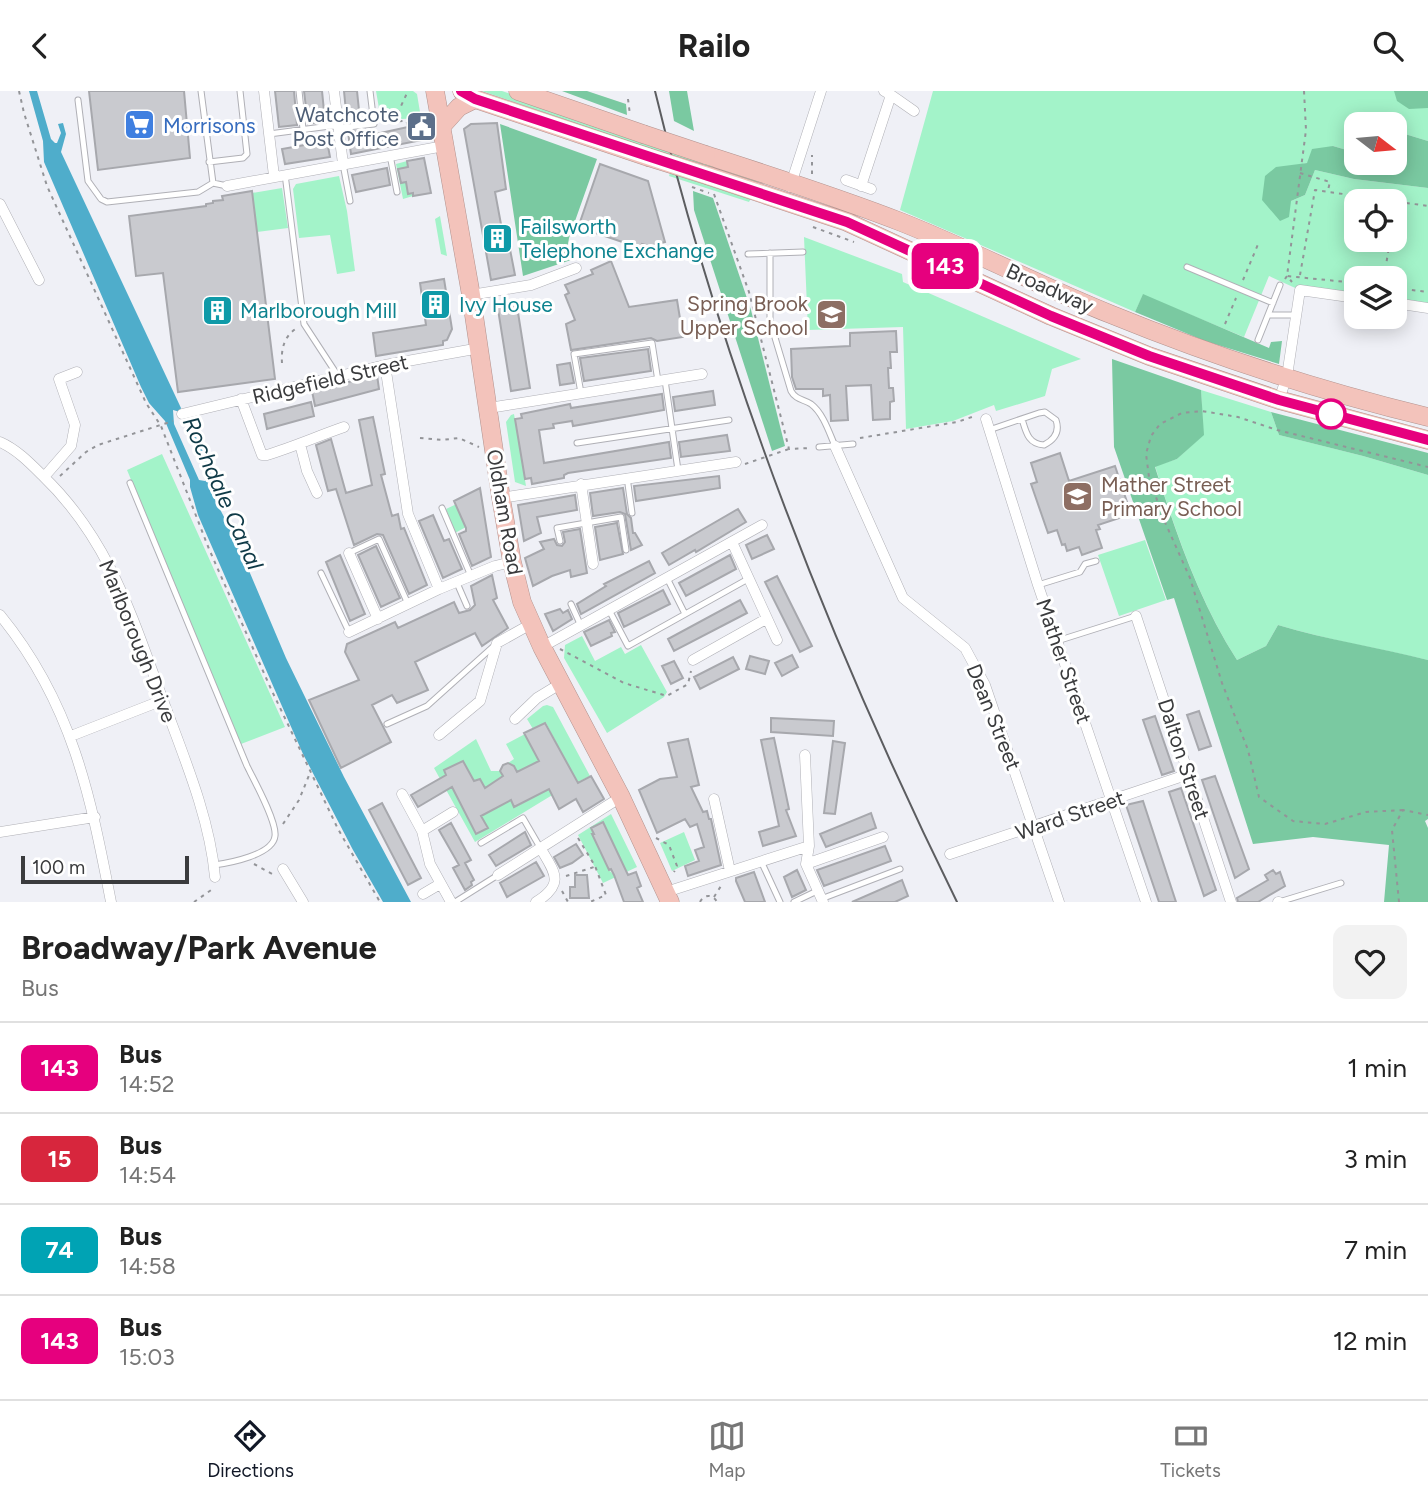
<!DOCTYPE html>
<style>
body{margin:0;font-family:Figtree,sans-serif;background:#f2f2f2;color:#222;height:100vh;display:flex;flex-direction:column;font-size:26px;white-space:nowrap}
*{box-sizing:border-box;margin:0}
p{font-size:23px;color:#767676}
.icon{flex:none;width:38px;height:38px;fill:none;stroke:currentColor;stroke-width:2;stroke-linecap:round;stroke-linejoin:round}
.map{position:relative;height:811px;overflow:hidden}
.sheet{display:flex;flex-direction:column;background:#fff;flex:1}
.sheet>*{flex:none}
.badge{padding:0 14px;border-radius:10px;font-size:24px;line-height:46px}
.needle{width:46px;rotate:106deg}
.fabs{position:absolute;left:1344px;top:21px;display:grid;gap:14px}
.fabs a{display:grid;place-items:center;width:63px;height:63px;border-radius:14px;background:#fff;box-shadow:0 4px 18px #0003;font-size:35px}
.scale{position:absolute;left:21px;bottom:18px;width:168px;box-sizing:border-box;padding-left:7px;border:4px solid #3a3b3d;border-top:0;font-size:19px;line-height:24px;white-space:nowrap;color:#3a3b3d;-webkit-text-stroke:5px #fff;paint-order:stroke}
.map>.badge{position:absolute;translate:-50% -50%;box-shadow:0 0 0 4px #fff}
.round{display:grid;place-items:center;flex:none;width:74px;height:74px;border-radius:14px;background:#f2f2f2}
.overview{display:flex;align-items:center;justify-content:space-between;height:119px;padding:0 21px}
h1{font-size:33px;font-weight:700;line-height:52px}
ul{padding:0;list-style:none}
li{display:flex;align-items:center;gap:21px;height:91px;padding:0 21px;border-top:2px solid #e0e0e0}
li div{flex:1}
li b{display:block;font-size:26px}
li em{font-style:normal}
li .badge{min-width:77px;font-weight:700;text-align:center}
header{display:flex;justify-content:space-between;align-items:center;height:91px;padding:0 21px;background:#fff;font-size:32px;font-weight:700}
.dock{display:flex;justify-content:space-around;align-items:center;height:98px;border-top:2px solid #e0e0e0;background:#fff;font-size:19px;color:#767676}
.dock a{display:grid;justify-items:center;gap:4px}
.dock .on{color:#111827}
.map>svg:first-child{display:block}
</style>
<header><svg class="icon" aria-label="back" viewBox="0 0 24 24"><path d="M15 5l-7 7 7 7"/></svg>Railo<svg class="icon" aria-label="search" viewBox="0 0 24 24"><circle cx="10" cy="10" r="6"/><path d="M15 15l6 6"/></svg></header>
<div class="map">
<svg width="1428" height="811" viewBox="0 0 1428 811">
<rect width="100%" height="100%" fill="#eff0f6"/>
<path fill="#a3f3c9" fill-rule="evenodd" d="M376,0H413L417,3L421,27L381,29Z
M482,0H502L758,88L756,95Z
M933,0H1428V50L1395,40V33H1356V47L1350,60L1333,55L1307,72L1294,75L1291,110L1305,104L1315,79L1354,88L1428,97V219L1395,215V187H1356V211L1315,206L1269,185L1244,246L1143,204L1135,221L900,119ZM1356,110H1395V149H1356Z
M407,70L408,103L413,102V105L403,108L396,73Z
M670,82L752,105L749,111L669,85Z
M339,85L347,120L355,180L337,183L330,144L299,147L293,98L296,93Z
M282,97L288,137L257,141L252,102Z
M440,125L447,165L441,163L435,128Z
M804,146L902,183L903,191L1081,268L1052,278L1045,305L996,320L994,314L953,330L906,338L903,236L808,239Z
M1201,299L1271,321L1279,344L1363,365L1428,384V569C1378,557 1327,549 1278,534L1266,555L1237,569C1199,510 1176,442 1155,375L1177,368L1203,344Z
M514,323L526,395L515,391L506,331L511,324Z
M162,363L285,636L241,653L127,379Z
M463,410L466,436L455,442L446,418Z
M1145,449L1166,509L1119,525L1098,464Z
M582,545L595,570L621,556L625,563L641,554L667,601L664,606L607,642L564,567L565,554Z
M547,614L553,616L590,685L554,703L475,751L434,677L476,648L491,680H500L503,685L485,698L481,689L474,690L463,670L444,680L477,743L488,737L481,725L511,709L515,716L574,685L546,632L533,638L527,628L543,615Z
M525,643L539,670L517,681L514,675L508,672L514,668L506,653Z
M611,723L637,776L603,792L578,744ZM593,743H594L625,779L614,784L609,779Z
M684,741L695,769L672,780L660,752Z"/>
<path fill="#7ac9a1" d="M562,0H587L626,13L627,24Z
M669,0H687L694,40L674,30Z
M1394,0H1428V17L1409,18L1397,10Z
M500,33L597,68L569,147L567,159L571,169L523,185Z
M1395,40L1428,50V97L1354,88L1315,79L1305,104L1291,110L1289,126L1280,130L1262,109L1265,85L1276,76L1307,72L1312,58L1333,55L1350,60L1356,47V72H1395Z
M693,100L713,107L751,219L785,355L772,360L694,119Z
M1143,203L1269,257L1271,251L1282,250L1279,273L1205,250L1135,221Z
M1112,268L1201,299L1204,344L1177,368L1155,376C1176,442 1199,510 1237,569L1266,555L1278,534C1327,549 1378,556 1428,569V728L1425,730L1428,737V811H1384L1389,754L1313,746L1253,753L1174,507L1167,509L1114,356Z
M1271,321L1428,362V384L1363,365L1279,344Z"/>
<path fill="#4fadcb" d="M29,0H37L51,48L55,52H57L61,42L58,33L63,32L66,43L61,61L181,317L180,321L173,319L174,333L199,389L205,390L210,382L185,332L189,331L211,378L210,399L236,449L286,567L344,686L411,811H383L353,759L303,663L198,424L190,396V389L165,330L149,312L141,296L44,71L43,50Z"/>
<path fill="#c9cacf" stroke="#a7a8ad" stroke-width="2" d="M89,0H184L190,67L98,79Z
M275,0H294L297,34L279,36Z
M304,0H322L325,30L308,33Z
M344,0H357L360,29L347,31Z
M424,31L427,48L351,63L348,41L361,40L362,46L408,36L407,32Z
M497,32L506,98L495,101L503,144L507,143L515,184L491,189L464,38L471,33Z
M327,50L330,66L285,73L282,58Z
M424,67L431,102L413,105V102L408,103L406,91L401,92L398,78L408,76L407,70Z
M600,73L648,90L665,151L649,155L642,153L640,157L596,142L597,135L580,131Z
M387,77L390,94L356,101L352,84Z
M252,100L275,288L178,301L163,182L136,185L129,125L206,115V113L213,112V110L223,109L222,105Z
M611,170L629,216L677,209L683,246L657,250L651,247L571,259L566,233L575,229L565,204L569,202L565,194L593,183L591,179Z
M444,188L452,238L447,249L443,250V254L376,265L373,242L426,234L420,192Z
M516,209L530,297L511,300L497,212Z
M896,240L897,261H890L891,277H888L889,297H893L894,310L890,311V328L873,329L871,294L846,295L848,329L831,330L830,304L823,305V298H796L792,286L791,258L850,255V242Z
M648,258L651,280L584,290L580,267Z
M570,272L574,292L560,294L557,274Z
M377,284L379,298L315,315L312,300Z
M713,300L715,314L675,320L673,306Z
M662,303L664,319L573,335L572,330L553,333L554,337L539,339L544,372L669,351L671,367L568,382L564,384V387L532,393L531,387L525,388L515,328L522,327L521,323L570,313L571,317Z
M311,311L314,325L267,338L264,323Z
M373,326L385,383L381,384L392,425L398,423L401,438L404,437L427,494L409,503L383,444L377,443L354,454L336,398L328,400L316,354L331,348L346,402L372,394L359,329Z
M727,344L730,360L681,366L679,351Z
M1060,362L1069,390L1115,375L1131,423L1098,434L1100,438L1096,439L1102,457L1082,464L1079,456L1067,460L1065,453L1062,454L1057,439L1048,442L1031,393L1037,391L1031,372Z
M719,385L720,397L636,410L634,395Z
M480,397L491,466L472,475L459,443L466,440V437L454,410Z
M623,397L627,423L631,427L633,442H635L642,454L631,459L625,423L620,421L593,425L590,402Z
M575,404L577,419L537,426L541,442L524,450L518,414Z
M738,418L746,431L696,461L695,459L669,474L662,462Z
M433,424L444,450L449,448L462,478L443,487L419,430Z
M617,432L623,463L600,469L595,436Z
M580,438L587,482L571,486L570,479L552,485L533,495L525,467L544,458L540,451L554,448L557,454L562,455L565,451L563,441Z
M767,444L774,458L752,468L746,454Z
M376,455L400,507L381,516L358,464Z
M340,464L365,523L350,530L326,471Z
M730,464L736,478L686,505L679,492Z
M649,470L655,482L581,523L577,513L606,495L604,493Z
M492,484L497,507L493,509L508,537L482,555L475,542L415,571L428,599L397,612L392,604L372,614L391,651L341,677L309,609L359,589L345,561L347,553L395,531L398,537L454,511L459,522L470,519L475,514L471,495Z
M777,485L812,555L800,561L765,491Z
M663,499L670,513L624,536L618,522Z
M740,509L747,522L674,560L668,548Z
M560,518L563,522L568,519L572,528L553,540L545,523Z
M609,529L615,541L611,542L612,545L591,555L584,541Z
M792,564L798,576L782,585L775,572Z
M750,565L769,570L765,583L746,578Z
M733,566L739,578L700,598L694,586Z
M674,570L683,587L671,593L662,575Z
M1199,620L1211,655L1199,659L1187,624Z
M1155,625L1174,680L1162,684L1143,629Z
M771,627L834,630L833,645L771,641Z
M545,632L578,692L591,685L604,708L583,721L576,708L559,718L549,698L514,716L511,709L481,725L488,737L476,743L452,696L418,716L411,704L446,684L444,679L463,670L474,690L480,688L485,697L503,685L500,680L503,674L508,672L514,675L517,681L539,670L524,642Z
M774,647L789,718L786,719L796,745L763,755L759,741L779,735L761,649Z
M688,648L699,694L691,696L703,721L707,720L709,728H711L721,774L688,785L685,775L699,770L695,759L704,756L697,733L690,736L685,728L657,742L639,699L660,688L677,686L668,652Z
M833,650L845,652L835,723L824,722Z
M1215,685L1249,778L1235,787L1202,689Z
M1181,697L1216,799L1204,805L1169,701Z
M1143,710L1176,811H1159L1126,714Z
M382,712L421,787L408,794L369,719Z
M871,722L876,737L826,756L820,743Z
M603,731L628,784L636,781L641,795L637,797L643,811H624L614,784L611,778L609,779L592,743H594L591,737Z
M451,732L471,769L465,772L474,789L471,791L472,794L465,799L453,777L459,774L439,739Z
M525,741L531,754L496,775L489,764Z
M576,753L583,764L572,772L560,777L554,766Z
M885,755L891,770L824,795L817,779Z
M536,771L544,785L507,806L500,792Z
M797,779L806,799L792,806L784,786Z
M1273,779L1276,783L1280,781L1285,795L1258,811H1238L1237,807L1268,789L1265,784Z
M754,781L765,811H745L736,790V787Z
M575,784H587L589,807H570V796H575Z
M902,789L908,805L895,811H852Z"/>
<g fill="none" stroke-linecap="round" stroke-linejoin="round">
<defs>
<path id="lane" d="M201,0L213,92L227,95
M299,0L303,38
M78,9L88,90L101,108L107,111L198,101L213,92
M269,43L330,35L348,36L374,33L370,0
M390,64L397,101
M209,71L243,67L247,63L240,0
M343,73L350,110
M285,83L304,233L338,285
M770,162V230L791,300C796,309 803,308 811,313C823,322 829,341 835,355
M748,163L803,161
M1187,176L1273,212
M1269,224H1297
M1258,249L1280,194
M665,289L678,379
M581,302L574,263L652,252L658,290
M989,339L1039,322L1045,321L1056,329C1060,341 1054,349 1044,354C1028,353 1026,341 1022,328
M577,352L729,329
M819,356L853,353
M627,386L632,422
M130,392L247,675C254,689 277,731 275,745C273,764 229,772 214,774
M442,417L471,485
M560,450L557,437L621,426L626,459
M349,462L379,448L408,513
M321,482L349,541
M667,487L685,523
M457,492L467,515
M1038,494L1080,481L1085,473L1096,470
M571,513L581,535
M609,519L628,555L748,488
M1057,550L1136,525
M387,633L427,615L496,553
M481,752L523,727L541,758
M761,770L780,811
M821,808L900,778
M455,811L498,784
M794,811L817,800
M1279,811L1341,792"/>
<path id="street" d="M264,0L274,85
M334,0L343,73
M891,4L914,20
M846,89L871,98
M227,95L444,55
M861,95L891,4L884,0
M790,96L821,0
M0,113L39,189
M471,204L531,194L576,177
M1395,212L1428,217
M385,274L408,423L439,498
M241,308L262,364H267C293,356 318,345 344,336
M1279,309L1287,285L1300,199L1356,207
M489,317L702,283
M182,323L385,274L480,257
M986,328L1038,494L1146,811
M0,351C16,358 29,371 42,384C110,449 132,526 164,612C184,666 210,728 215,786
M300,353L307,380L317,402
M835,355L903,507L965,557L985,594L1059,811
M44,386L71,355L75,334L59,288L77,281
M581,393L593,473
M501,407L736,371
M732,451L777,549
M349,462L378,528
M0,524C72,612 90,703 111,811
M1136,525L1231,811
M349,541L439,498L495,475L512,471
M542,556L762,434
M693,569L766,528
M515,628L537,607L560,593
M439,644L480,610L497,552L531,533
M71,645L163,609
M805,664L809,755L806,773L823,811
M402,703L422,740L430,773L451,811
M714,708L730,780
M422,740L453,721
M0,741L95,726
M950,763L1189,683
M806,773L883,746
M283,778L303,811
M498,784L621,706
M666,801L809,755
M423,803L440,793
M536,811C565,793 555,782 541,758
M1278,811H1279"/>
<path id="highway" d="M435,0L471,204L501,407L512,471L522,511L542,556L621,706L670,811
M462,0L475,8L648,66
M518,0L643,43
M441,36L459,16L475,8
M706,64C771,85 837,106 901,131C972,159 1040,195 1110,223C1213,265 1320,300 1428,326
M709,85L847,131L1051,225L1149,265L1279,309L1428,349"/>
</defs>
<use href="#lane" stroke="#b0b0b6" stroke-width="7"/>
<use href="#street" stroke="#b0b0b6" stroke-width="11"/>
<use href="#highway" stroke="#b2938f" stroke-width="19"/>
<path stroke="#939498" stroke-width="2" stroke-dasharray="3.5 5" stroke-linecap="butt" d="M19,0L24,22L47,95L146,312L161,335L209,458L271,598L338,738L380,811
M1304,0L1306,39L1287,185L1356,192
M628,8L630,24
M394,30L408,0
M382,31L425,29
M1300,82L1330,91L1328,99
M812,83V64
M714,103L749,201L789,358L811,357
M813,136L854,151
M1300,184L1315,99L1428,115
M1384,187L1390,149
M1285,188L1287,185L1292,191
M1243,189L1259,151
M1395,197L1428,201
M1225,233L1236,207
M282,272C281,258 284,245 297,237
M420,347L442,349L459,347L479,356
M860,347L957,331L975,325
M60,385L86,361L98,354L173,330
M560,558L624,592L667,605L688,593L691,580
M1403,719L1366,721L1325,733L1293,730L1259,706L1248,659L1222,592L1190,487L1164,429L1149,386L1146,363L1151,345L1160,333L1182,322L1202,320L1238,326L1277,339L1428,376
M283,733L299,709L310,682
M578,747L595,775L606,804L590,811
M656,747L669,754L677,775L674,781
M254,773L274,784
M566,785L594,776
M562,800L568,811
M714,806L721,795
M194,811L214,797
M700,811C704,803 713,803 717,811
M1399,811L1392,739L1403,719L1428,724"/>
<use href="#lane" stroke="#fff" stroke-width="5"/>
<use href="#street" stroke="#fff" stroke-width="10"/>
<use href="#highway" stroke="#f3c3bb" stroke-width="18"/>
<path stroke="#5c5d60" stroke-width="2" d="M655,0C723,280 830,553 957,811"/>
<defs>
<path id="highway-bridge" d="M643,43L706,64
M648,66L709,85"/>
</defs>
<use href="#highway-bridge" stroke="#b2938f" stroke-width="19" stroke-linecap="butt"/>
<path stroke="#939498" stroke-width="2" stroke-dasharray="3.5 5" stroke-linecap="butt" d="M692,96L709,102
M745,373L789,358"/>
<use href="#highway-bridge" stroke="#f3c3bb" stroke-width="18"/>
</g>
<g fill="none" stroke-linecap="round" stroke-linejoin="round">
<defs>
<path id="line" d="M461,0L475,8L847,131L1051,225L1149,265L1279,309L1428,349"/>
</defs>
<use href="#line" stroke="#fff" stroke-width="16"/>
<use href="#line" stroke="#e6007e" stroke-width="10"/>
</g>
<defs>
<symbol id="supermarket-square" viewBox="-11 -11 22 22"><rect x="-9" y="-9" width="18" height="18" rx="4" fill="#3f7fe0" stroke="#fff"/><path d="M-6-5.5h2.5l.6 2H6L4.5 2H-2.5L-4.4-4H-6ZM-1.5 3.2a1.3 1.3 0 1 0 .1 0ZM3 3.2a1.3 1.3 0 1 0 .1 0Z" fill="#fff"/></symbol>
<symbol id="civic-square" viewBox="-11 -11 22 22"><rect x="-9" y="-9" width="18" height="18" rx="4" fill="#5c6f8a" stroke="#fff"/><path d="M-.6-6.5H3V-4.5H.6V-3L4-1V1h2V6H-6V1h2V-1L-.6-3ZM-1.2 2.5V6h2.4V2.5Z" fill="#fff"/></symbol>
<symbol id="building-square" viewBox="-11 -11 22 22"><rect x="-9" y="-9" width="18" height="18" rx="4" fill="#0f9aa8" stroke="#fff"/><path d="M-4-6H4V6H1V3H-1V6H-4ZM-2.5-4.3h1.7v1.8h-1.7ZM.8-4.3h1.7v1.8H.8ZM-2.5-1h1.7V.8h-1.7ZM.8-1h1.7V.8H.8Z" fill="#fff"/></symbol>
<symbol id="school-square" viewBox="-11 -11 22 22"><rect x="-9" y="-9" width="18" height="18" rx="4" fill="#8d6e63" stroke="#fff"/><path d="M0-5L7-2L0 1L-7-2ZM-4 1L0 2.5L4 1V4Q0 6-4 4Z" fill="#fff"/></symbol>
</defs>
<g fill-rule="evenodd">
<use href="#supermarket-square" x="122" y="16" width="35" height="35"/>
<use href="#civic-square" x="404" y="18" width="35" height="35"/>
<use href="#building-square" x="480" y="130" width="35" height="35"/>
<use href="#building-square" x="418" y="196" width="35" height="35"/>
<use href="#building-square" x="200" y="202" width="35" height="35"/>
<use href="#school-square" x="814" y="206" width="35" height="35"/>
<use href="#school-square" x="1060" y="388" width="35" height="35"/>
</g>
<circle fill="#fff" stroke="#e6007e" stroke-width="3.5" cx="1331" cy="323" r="14"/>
<g text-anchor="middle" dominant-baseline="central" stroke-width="6" stroke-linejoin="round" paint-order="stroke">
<g font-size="21" fill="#4e5e75" stroke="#fff" text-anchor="end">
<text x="399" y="23">Watchcote<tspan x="399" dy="24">Post Office</tspan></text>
</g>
<g font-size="21" fill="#366cbe" stroke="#fff" text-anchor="start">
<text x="163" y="34">Morrisons</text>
</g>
<g font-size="21" fill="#0d838f" stroke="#fff" text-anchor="start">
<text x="520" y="135">Failsworth<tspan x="520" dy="24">Telephone Exchange</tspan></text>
<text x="459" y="213">Ivy House</text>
<text x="240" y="219">Marlborough Mill</text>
</g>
<g font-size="21" fill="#3a3b3d" stroke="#fff">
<text transform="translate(1050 197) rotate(24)">Broadway</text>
<text transform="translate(330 288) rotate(-13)">Ridgefield Street</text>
<text transform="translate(505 421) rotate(80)">Oldham Road</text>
<text transform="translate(138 550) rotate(68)">Marlborough Drive</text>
<text transform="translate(1064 570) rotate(71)">Mather Street</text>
<text transform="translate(994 626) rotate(68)">Dean Street</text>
<text transform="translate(1184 668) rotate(72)">Dalton Street</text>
<text transform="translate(1070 724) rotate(-19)">Ward Street</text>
</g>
<g font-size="21" fill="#785e54" stroke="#fff" text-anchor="end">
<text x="808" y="212">Spring Brook<tspan x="808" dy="24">Upper School</tspan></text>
<text x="1101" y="393" text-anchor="start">Mather Street<tspan x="1101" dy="24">Primary School</tspan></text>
</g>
<g font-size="23" font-style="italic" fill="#0f3a47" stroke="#fff">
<text transform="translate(223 402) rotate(66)">Rochdale Canal</text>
</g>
</g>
</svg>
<div class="fabs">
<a><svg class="needle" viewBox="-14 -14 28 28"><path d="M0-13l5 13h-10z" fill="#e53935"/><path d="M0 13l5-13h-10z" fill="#767676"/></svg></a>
<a><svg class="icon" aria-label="locate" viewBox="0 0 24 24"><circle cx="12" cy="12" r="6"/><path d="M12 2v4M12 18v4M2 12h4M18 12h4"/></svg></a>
<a><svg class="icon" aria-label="layers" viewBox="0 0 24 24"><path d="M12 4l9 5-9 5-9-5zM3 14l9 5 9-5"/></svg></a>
</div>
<div class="scale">100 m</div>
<b class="badge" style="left:945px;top:175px;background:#e6007e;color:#fff">143</b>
</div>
<section class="sheet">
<div class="overview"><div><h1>Broadway/Park Avenue</h1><p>Bus</p></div><a class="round"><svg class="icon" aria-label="heart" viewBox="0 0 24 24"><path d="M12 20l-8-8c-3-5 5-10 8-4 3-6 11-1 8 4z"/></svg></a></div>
<ul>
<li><span class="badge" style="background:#e6007e;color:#fff">143</span><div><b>Bus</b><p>14:52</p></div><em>1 min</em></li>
<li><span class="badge" style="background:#d7263d;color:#fff">15</span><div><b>Bus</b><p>14:54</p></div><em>3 min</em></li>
<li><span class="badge" style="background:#00a3b4;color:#fff">74</span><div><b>Bus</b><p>14:58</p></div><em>7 min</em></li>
<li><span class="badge" style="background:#e6007e;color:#fff">143</span><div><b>Bus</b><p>15:03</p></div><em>12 min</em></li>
</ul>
</section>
<nav class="dock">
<a class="on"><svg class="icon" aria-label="directions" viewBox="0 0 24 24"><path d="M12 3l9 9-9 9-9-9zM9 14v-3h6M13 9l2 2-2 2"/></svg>Directions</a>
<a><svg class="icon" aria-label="map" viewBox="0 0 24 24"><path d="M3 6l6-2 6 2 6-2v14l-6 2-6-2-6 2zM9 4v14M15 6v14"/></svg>Map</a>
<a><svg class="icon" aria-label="tickets" viewBox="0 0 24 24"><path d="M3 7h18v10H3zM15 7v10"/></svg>Tickets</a>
</nav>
